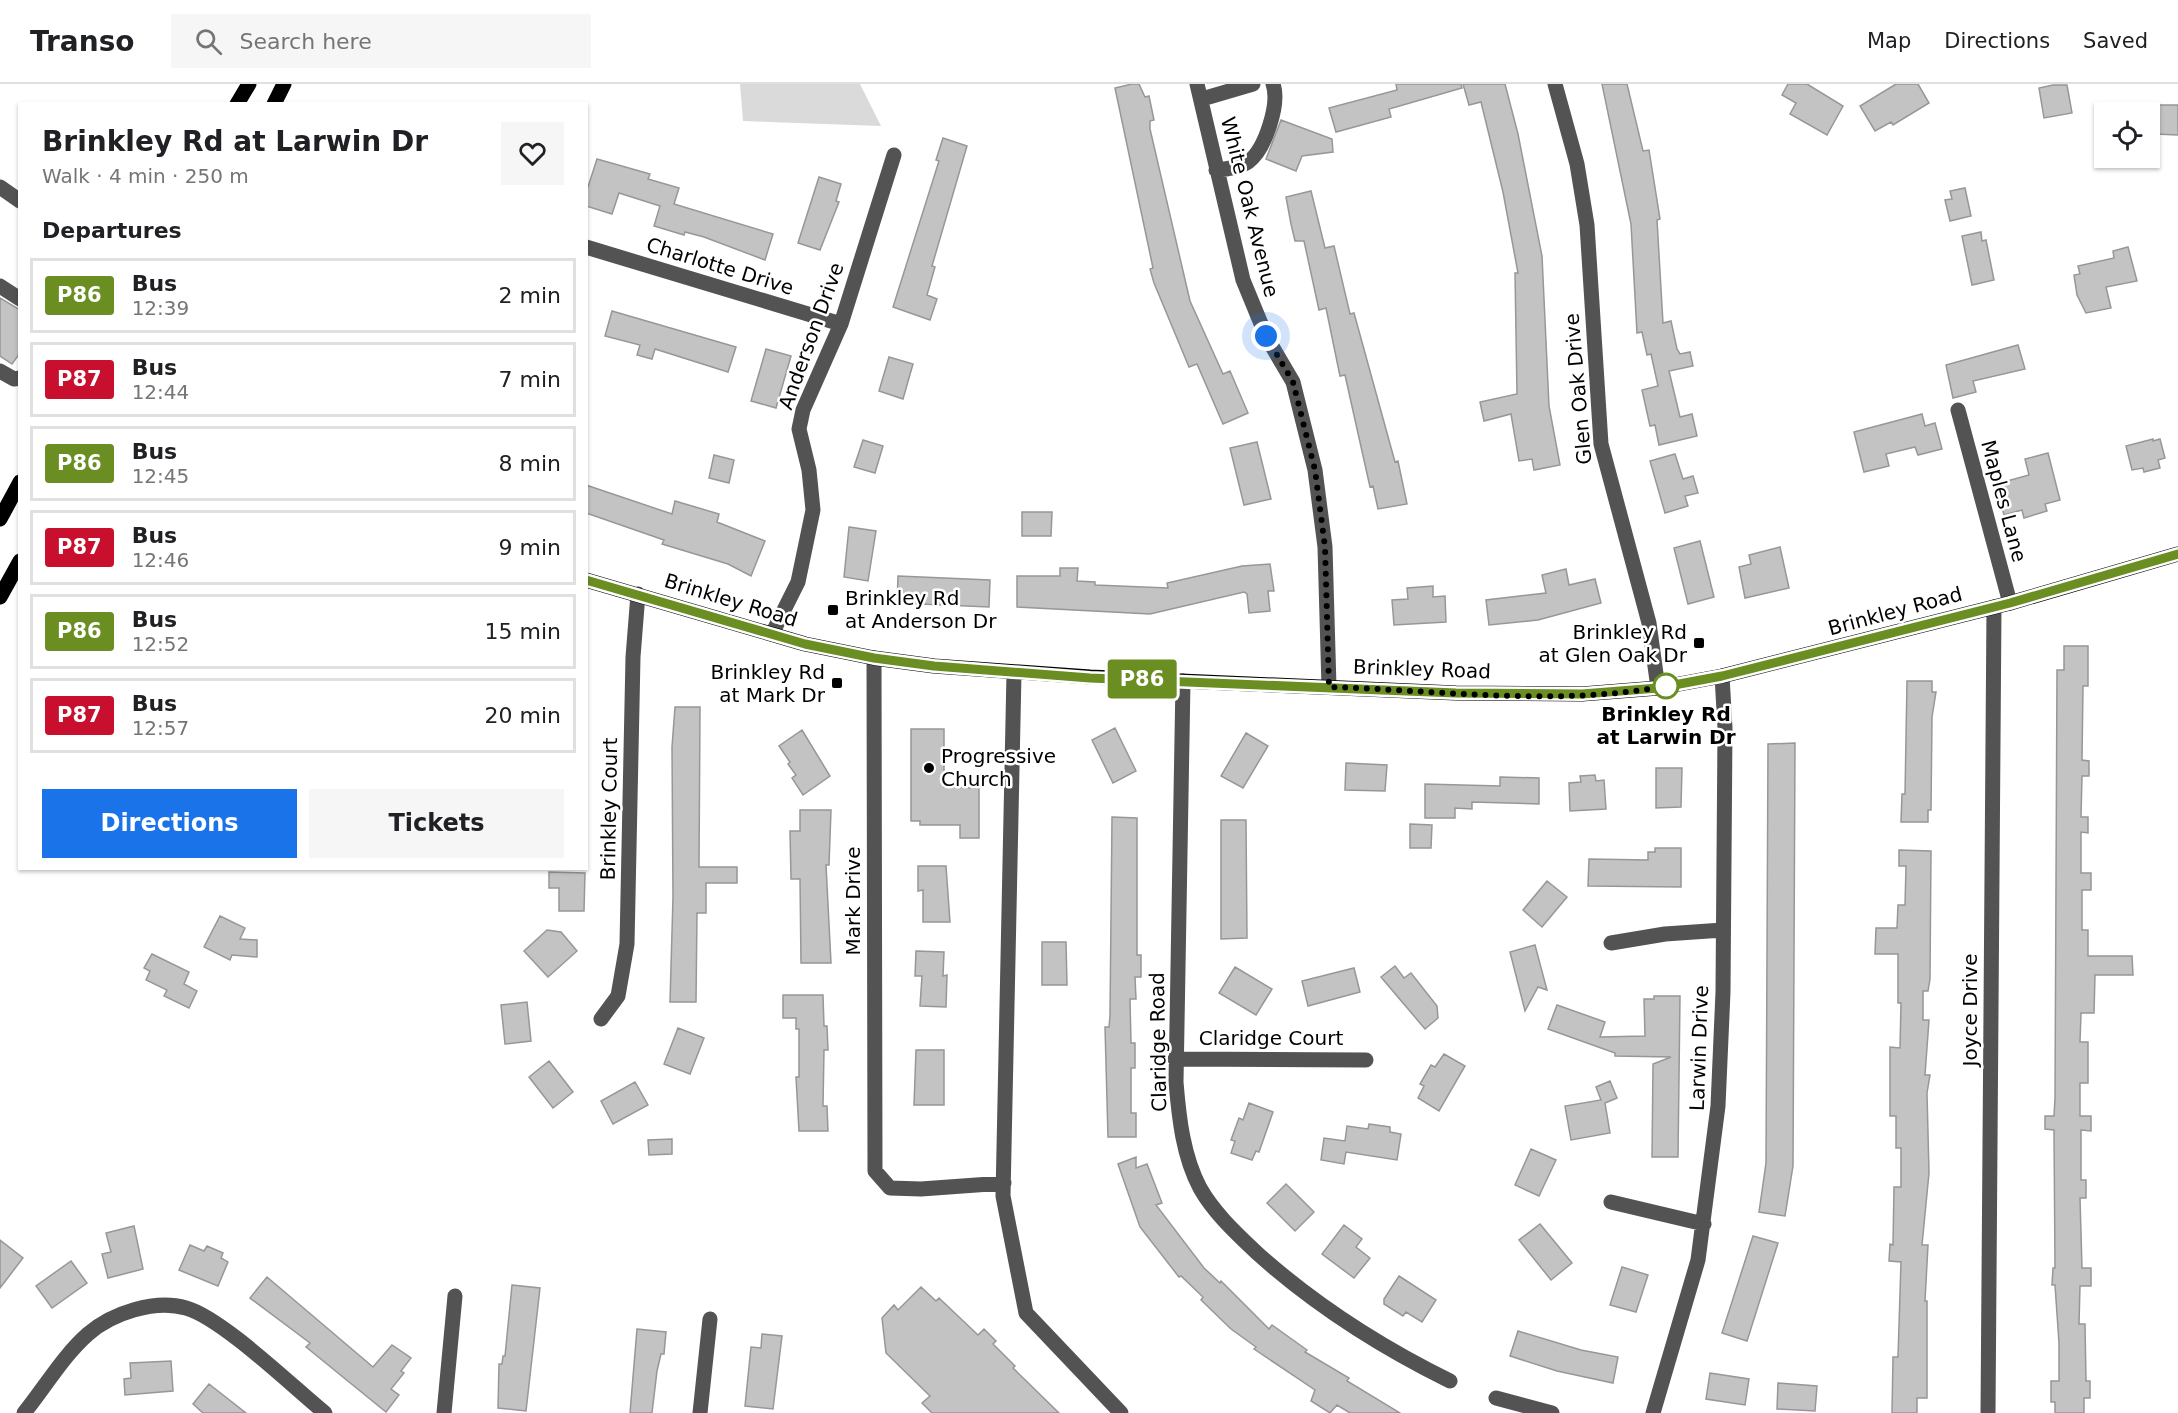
<!DOCTYPE html>
<meta charset="utf-8">
<style>
body{margin:0;font-family:"DejaVu Sans",sans-serif;background:#f6f6f6;color:#202124;height:100vh;display:flex;flex-direction:column;font-size:22px;white-space:nowrap}
*{box-sizing:border-box;margin:0}
p{font-size:20px;color:#757577}
.icon{flex:none;width:33px;height:33px;fill:none;stroke:currentColor;stroke-width:2;stroke-linecap:round;stroke-linejoin:round}
.map{position:relative;flex:1;overflow:hidden}
.panel{position:absolute;left:18px;top:18px;width:570px;height:768px;display:flex;flex-direction:column;background:#fff;border-radius:0px;box-shadow:0 2px 4px #0004}
.panel>*{flex:none}
.badge{padding:0 12px;border-radius:4px;font-size:21px;line-height:39px}
.controls{position:absolute;left:2094px;top:18px;display:grid;gap:12px}
.controls a{display:grid;place-items:center;width:66px;height:66px;border-radius:0px;background:#fff;box-shadow:0 2px 4px #0004;font-size:30px}
.you{position:absolute;width:30px;height:30px;margin:-15px;border:4px solid #fff;border-radius:50%;background:#1a73e8;box-shadow:0 0 0 9px #1a73e833}
.map>.badge{position:absolute;translate:-50% -50%;box-shadow:0 0 0 3px #fff}
h2{padding:0 24px;font-size:22px;line-height:54px}
.round{display:grid;place-items:center;flex:none;width:63px;height:63px;border-radius:0px;background:#f6f6f6}
.overview{display:flex;align-items:center;justify-content:space-between;height:102px;padding:0 24px}
h1{font-size:28px;font-weight:700;line-height:45px}
.primary-button{display:flex;gap:12px;margin-top:auto;padding:12px 24px}
.primary-button a{flex:1;height:69px;border-radius:0px;background:#1a73e8;color:#fff;font-size:24px;font-weight:700;line-height:69px;text-align:center}
.primary-button a+a{background:#f6f6f6;color:#202124}
ul{padding:0;list-style:none}
li{display:flex;align-items:center;gap:18px;height:75px;margin:0 12px 9px;padding:0 12px;border:3px solid #e0e0e0;border-radius:0px}
li div{flex:1}
li b{display:block;font-size:22px}
li em{font-style:normal}
li .badge{min-width:66px;font-weight:700;text-align:center}
header{display:flex;align-items:center;gap:36px;box-sizing:border-box;height:84px;padding:0 30px;background:#fff;border-bottom:2px solid #e0e0e0}
header strong{font-size:28px}
nav{display:flex;gap:33px;margin-inline-start:auto;font-size:21px}
.search{width:420px;height:54px;background:#f6f6f6;display:flex;align-items:center;gap:15px;box-sizing:border-box;padding:0 21px;border-radius:0px;color:#757577;font-size:22px}
.map>svg:first-child{display:block}
</style>
<header>
<strong>Transo</strong>
<div class="search"><svg class="icon" aria-label="search" viewBox="0 0 24 24"><circle cx="10" cy="10" r="6"/><path d="M15 15l6 6"/></svg>Search here</div>
<nav><a>Map</a><a>Directions</a><a>Saved</a></nav>
</header>
<div class="map">
<svg width="2178" height="1329" viewBox="0 0 2178 1329">
<rect width="100%" height="100%" fill="#fff"/>
<path fill="#dadada" d="M740,0H860L881,42L743,37Z"/>
<path fill="#c3c3c3" stroke="#979797" stroke-width="1.5" d="M1132,0H1139L1145,13L1149,12L1154,36L1150,37V45L1190,217L1223,290L1230,287L1248,329L1223,340L1197,280L1189,283L1154,199L1150,185L1153,184L1115,4Z
M1396,0H1461L1462,4L1389,25L1391,33L1336,48L1329,24L1397,6Z
M1463,0H1505L1518,50L1542,172L1549,322L1560,381L1534,386L1532,375L1519,377L1511,330L1484,337L1480,318L1517,310L1515,189H1518L1503,108L1481,18L1469,21Z
M1602,0H1627L1643,67L1649,66L1660,135L1657,136L1663,239L1671,237L1677,265L1680,270L1690,268L1693,282L1669,287L1680,333L1692,330L1697,352L1659,361L1655,341L1650,342L1642,306L1658,302L1651,270L1647,271L1642,248L1637,249L1631,140Z
M1788,0H1807L1843,22L1827,51L1790,30L1796,19L1782,11Z
M1896,0H1918L1929,19L1893,41L1891,38L1875,47L1860,22Z
M2053,1H2067L2072,29L2044,34L2039,4Z
M2156,21H2178V51L2155,50Z
M1281,36L1332,55L1333,68L1302,72L1296,87L1266,75Z
M943,54L967,62L932,182L935,183L927,211L937,215L930,236L893,223L939,77L936,76Z
M597,75L650,90L648,95L679,104L674,120L773,150L765,176L704,153L685,148L684,151L654,142L660,122L619,109L612,130L586,122V109Z
M819,93L841,100L836,117L839,118L820,166L798,159Z
M1965,104L1971,132L1950,137L1945,116L1952,115L1950,107Z
M1311,107L1325,164L1334,162L1350,230L1354,229L1395,378L1398,377L1407,420L1378,425L1373,402L1370,403L1345,291L1340,292L1326,224L1319,226L1304,157H1295L1291,140L1286,113Z
M1981,148L1982,157L1986,156L1994,196L1972,201L1962,152Z
M2128,163L2137,197L2106,203L2111,224L2086,229L2077,211L2074,191L2080,190L2078,182L2114,174L2113,167Z
M0,214L20,226V269L12,280L0,272Z
M612,227L736,263L728,288L655,265L652,275L637,271L640,261L605,252Z
M2018,261L2025,285L1973,297L1976,308L1953,314L1946,281Z
M766,265L791,272L776,324L751,317Z
M889,273L913,280L903,315L879,307Z
M1922,330L1925,342L1935,339L1942,365L1918,371L1915,363L1886,370L1889,382L1864,388L1854,348Z
M2153,355V357L2160,355L2165,374L2158,376L2160,384L2144,388L2143,384L2132,386L2126,362Z
M863,356L883,362L875,389L854,383Z
M1257,358L1271,415L1244,421L1230,364Z
M2048,369L2060,416L2045,420L2047,427L2024,434L2022,426L2004,431L1996,400L2029,391L2025,375Z
M1675,370L1683,395L1693,392L1698,409L1685,412L1688,422L1665,429L1650,377Z
M714,371L734,376L729,399L709,394Z
M586,401L672,430L675,417L719,430L717,438L765,457L751,492L728,480L662,460L664,456L586,429Z
M1022,428H1052L1051,452H1022Z
M849,443L876,447L868,497L844,493Z
M1700,457L1714,513L1688,520L1674,464Z
M1780,463L1789,504L1745,514L1739,483L1751,480L1749,471Z
M1270,480L1274,507H1268L1270,527L1249,529L1247,510L1244,508L1150,530L1017,523V492H1060V484H1078L1077,497L1095,498V501L1168,504L1167,499L1242,482Z
M1566,485L1569,501L1595,495L1601,519L1538,536L1489,541L1486,516L1546,509L1542,491Z
M898,492L990,496L989,523L897,519Z
M1433,502V513L1445,512L1446,538L1394,541L1392,516L1408,515L1407,504Z
M2064,562H2088V602H2083L2082,676L2089,677V692H2082L2081,733H2088V749L2081,748V789H2091V806H2082V846H2088V872H2132L2133,891H2095L2094,929H2081L2080,958H2088V999H2080V1032H2091V1047L2081,1046V1096H2086V1114H2080L2082,1184H2091V1202H2080L2079,1240H2085L2086,1297H2090V1314H2084V1329H2055V1318H2051V1297H2059V1259L2055,1201H2052L2053,1184H2055L2054,1046L2045,1045V1032H2054L2055,1014L2057,586H2064Z
M1907,597H1932V608H1936L1932,633L1931,726H1928V738H1901L1902,710H1905Z
M675,623H700L699,783H737V799H706V829H697L696,918H670L673,813L672,663Z
M1115,644L1136,687L1113,699L1092,656Z
M911,645H944V703L979,704V754H960V741H920V737H911Z
M802,646L830,692L803,711L792,694L796,691L788,680L790,678L779,662Z
M1246,649L1268,662L1243,704L1221,692Z
M1795,659L1793,1082L1785,1132L1759,1128L1766,1079L1768,660Z
M1346,679L1387,681L1385,707L1345,706Z
M1656,684H1682L1681,723L1656,724Z
M1595,691L1596,697L1604,696L1606,725L1570,727L1569,699L1581,698L1580,692Z
M1500,693L1539,694V720L1472,718V725L1455,724V734H1425V700L1500,702Z
M800,726H831L829,781H826L831,879H801L800,795H791L790,747H800Z
M1112,733L1137,734V871H1141V893H1135L1136,915H1130L1131,959H1135V984H1131V1029H1136V1053H1108L1105,943H1109L1110,932Z
M1221,736H1246L1247,854L1221,855Z
M1410,740L1432,741L1431,764H1410Z
M1655,764H1681V803L1588,802L1589,775L1648,776V768H1655Z
M1899,766L1931,767L1930,895L1928,907H1923V936H1929L1925,991H1930L1927,1009L1929,1089L1922,1161H1928L1925,1217H1927V1314H1917V1329H1892L1893,1273H1898L1901,1178L1889,1177L1890,1160L1893,1161L1894,1103H1901V1064H1896V1032H1890V963L1900,964L1901,919H1898V870H1875L1876,844H1897L1898,821H1905L1906,782H1899Z
M918,782H946L950,838H923V806L918,807Z
M549,788L585,789L584,827H559V804H549Z
M1547,797L1567,813L1542,843L1523,826Z
M220,832L245,844L240,855L257,856V873L232,871L230,876L204,863Z
M547,846L561,848L577,867L548,893L524,867Z
M1042,858H1066L1067,901H1042Z
M1535,861L1547,906L1538,903L1525,927L1510,868Z
M916,867L944,868L943,892L947,891L946,923L920,922L922,892H915Z
M152,870L189,888L184,900L197,907L189,924L164,912L167,906L146,896L150,887L144,884Z
M1395,882L1404,894L1411,889L1437,922L1438,934L1425,945L1381,893Z
M1235,883L1272,905L1256,931L1219,909Z
M1354,884L1360,908L1308,922L1302,897Z
M783,911H823L824,942H827L828,966H824L823,1022H827L828,1047H799L796,993H799V945H796V934H783Z
M1654,912H1680L1678,1073H1652L1653,980L1671,973L1615,972V969L1548,945L1557,921L1605,938L1600,953L1645,952L1644,915H1654Z
M527,918L531,957L505,960L501,921Z
M678,944L704,954L690,990L664,980Z
M916,966H944V1021H914Z
M1444,970L1465,982L1439,1027L1418,1014L1424,1002L1420,1000L1431,981L1435,983Z
M549,977L573,1008L553,1024L529,993Z
M1610,997L1617,1014L1605,1019L1610,1049L1571,1056L1565,1022L1601,1016L1596,1003Z
M635,998L648,1021L613,1040L601,1017Z
M1249,1019L1273,1028L1259,1068L1256,1067L1252,1076L1231,1069L1235,1057L1231,1056L1239,1034L1243,1036Z
M1369,1040L1390,1043V1048L1401,1050L1397,1076L1346,1068L1344,1080L1321,1076L1324,1054L1345,1057L1347,1042L1368,1045Z
M672,1055V1070L649,1071L648,1056Z
M1531,1065L1556,1076L1539,1112L1515,1101Z
M1136,1073V1084L1147,1080L1162,1119L1156,1121L1204,1184L1220,1199L1221,1197L1269,1245L1272,1241L1307,1266L1305,1268L1349,1294L1347,1297L1400,1329H1350L1337,1321L1330,1329L1311,1317L1315,1306L1254,1265L1256,1263L1231,1245L1201,1216L1203,1213L1181,1192L1179,1193L1140,1143L1118,1080Z
M1286,1100L1314,1128L1295,1147L1267,1119Z
M1540,1140L1572,1179L1551,1196L1519,1156Z
M1344,1141L1362,1155L1356,1163L1370,1174L1354,1194L1322,1170Z
M134,1142L143,1185L108,1194L102,1170L111,1168L106,1149Z
M1753,1152L1778,1159L1747,1257L1722,1249Z
M0,1156L23,1174L0,1204Z
M190,1161L204,1167L207,1162L223,1169L221,1174L228,1178L218,1202L179,1186Z
M71,1177L87,1199L52,1224L36,1202Z
M1622,1183L1648,1191L1636,1228L1610,1221Z
M1399,1192L1436,1216L1422,1238L1406,1228L1403,1232L1384,1220V1215Z
M267,1193L373,1283L392,1261L411,1274L401,1287L404,1289L391,1305L399,1311L386,1328L306,1263L310,1259L250,1214Z
M512,1201L540,1204L526,1327L498,1324L499,1280H502L503,1272H505Z
M921,1203L936,1217L939,1214L978,1251L984,1245L996,1257L993,1260L1015,1282L1013,1284L1059,1329H932L922,1319L930,1312L886,1269L882,1234L894,1221L898,1226Z
M637,1245L666,1248L664,1270H661L657,1287L652,1329H630Z
M1518,1247L1581,1266L1618,1273L1613,1299L1557,1287L1510,1272Z
M762,1250L782,1252L773,1325L745,1322L751,1263L761,1264Z
M171,1277L173,1307L125,1311L124,1295L131,1294L130,1279Z
M1710,1289L1749,1295L1745,1321L1706,1315Z
M1778,1299L1817,1302L1815,1327L1777,1325Z
M209,1300L246,1329H203L193,1320Z"/>
<g fill="none" stroke-linecap="round" stroke-linejoin="round">
<path stroke="#535353" stroke-width="15" d="M1197,0L1243,196L1266,252L1293,298L1315,386L1325,463L1329,603
M1555,0L1577,80L1587,141L1601,360L1649,539L1658,604
M1202,15L1253,0
M1216,86C1227,85 1239,84 1248,78C1265,66 1280,20 1273,0
M0,103L20,117
M586,163L841,240
M0,202L20,215
M0,287L14,295L20,294
M1958,326L2010,519
M772,550L798,498L813,426L809,386L799,345L803,326L841,240L894,71
M874,574L875,1087L890,1104L921,1105L1004,1099
M1014,589L1003,1112L1026,1229L1121,1329
M1183,597L1176,998C1179,1034 1183,1072 1200,1104C1214,1129 1237,1150 1257,1169C1316,1222 1379,1262 1450,1297
M1611,859L1665,850L1723,846
M601,935L618,912L627,860L633,573L638,510
M1175,975L1366,976
M1611,1118L1704,1140
M1496,1314L1552,1329
M24,1329C45,1303 63,1272 88,1250C112,1229 155,1215 186,1224C222,1234 293,1303 325,1329
M444,1329L455,1212
M700,1329L710,1235
M1653,1329L1698,1176L1718,1022L1723,908L1725,644L1722,592
M1988,1329L1994,523"/>
<path stroke="#000" stroke-width="15" d="M237,20L249,0
M274,20L284,0
M0,435L20,398
M586,496L805,560L874,574L934,582L1090,593L1456,609L1582,610L1658,604L1722,592L2010,519L2178,470
M0,513L20,477"/>
</g>
<g fill="none" stroke-linecap="round" stroke-linejoin="round">
<defs>
<path id="line" d="M586,496L805,560L874,574L934,582L1090,594L1456,609L1582,610L1658,604L1722,592L2010,519L2178,470"/>
</defs>
<use href="#line" stroke="#fff" stroke-width="14"/>
<use href="#line" stroke="#6b8e23" stroke-width="9"/>
<path stroke="#000" stroke-width="6" stroke-dasharray="0 10.8" d="M1266,252L1293,298L1315,386L1325,463L1329,603C1439,606 1556,623 1666,602"/>
</g>
<g fill="#000" stroke="#fff" stroke-width="2">
<rect x="827" y="520" width="12" height="12" rx="3"/>
<rect x="1693" y="553" width="12" height="12" rx="3"/>
<rect x="831" y="593" width="12" height="12" rx="3"/>
<circle cx="929" cy="684" r="6"/>
</g>
<circle fill="#fff" stroke="#6b8e23" stroke-width="3" cx="1666" cy="602" r="12"/>
<g text-anchor="middle" dominant-baseline="central" stroke-width="5" stroke-linejoin="round" paint-order="stroke">
<g font-size="20" fill="#000" stroke="#fff">
<text transform="translate(1250 123) rotate(76)">White Oak Avenue</text>
<text transform="translate(720 182) rotate(17)">Charlotte Drive</text>
<text transform="translate(811 252) rotate(-70)">Anderson Drive</text>
<text transform="translate(1578 305) rotate(-95)">Glen Oak Drive</text>
<text transform="translate(2004 417) rotate(75)">Maples Lane</text>
<text transform="translate(731 516) rotate(17)">Brinkley Road</text>
<text transform="translate(1895 527) rotate(-15)">Brinkley Road</text>
<text transform="translate(1422 585) rotate(2)">Brinkley Road</text>
<text transform="translate(609 725) rotate(-89)">Brinkley Court</text>
<text transform="translate(853 817) rotate(-90)">Mark Drive</text>
<text transform="translate(1970 926) rotate(-90)">Joyce Drive</text>
<text x="1271" y="954">Claridge Court</text>
<text transform="translate(1158 958) rotate(-91)">Claridge Road</text>
<text transform="translate(1699 964) rotate(-88)">Larwin Drive</text>
</g>
<g font-size="20" fill="#000" stroke="#fff" text-anchor="start">
<text x="845" y="514">Brinkley Rd<tspan x="845" dy="23">at Anderson Dr</tspan></text>
<text x="1687" y="548" text-anchor="end">Brinkley Rd<tspan x="1687" dy="23">at Glen Oak Dr</tspan></text>
<text x="825" y="588" text-anchor="end">Brinkley Rd<tspan x="825" dy="23">at Mark Dr</tspan></text>
<text x="941" y="672">Progressive<tspan x="941" dy="23">Church</tspan></text>
</g>
<g font-size="20" font-weight="bold" fill="#000" stroke="#fff">
<text x="1666" y="630">Brinkley Rd<tspan x="1666" dy="23">at Larwin Dr</tspan></text>
</g>
</g>
</svg>
<div class="controls">
<a><svg class="icon" aria-label="locate" viewBox="0 0 24 24"><circle cx="12" cy="12" r="6"/><path d="M12 2v4M12 18v4M2 12h4M18 12h4"/></svg></a>
</div>
<div class="you" style="left:1266px;top:252px"></div>
<b class="badge" style="left:1142px;top:595px;background:#6b8e23;color:#fff">P86</b>
<section class="panel">
<div class="overview"><div><h1>Brinkley Rd at Larwin Dr</h1><p>Walk · 4 min · 250 m</p></div><a class="round"><svg class="icon" aria-label="heart" viewBox="0 0 24 24"><path d="M12 20l-8-8c-3-5 5-10 8-4 3-6 11-1 8 4z"/></svg></a></div>
<h2>Departures</h2>
<ul>
<li><span class="badge" style="background:#6b8e23;color:#fff">P86</span><div><b>Bus</b><p>12:39</p></div><em>2 min</em></li>
<li><span class="badge" style="background:#c8102e;color:#fff">P87</span><div><b>Bus</b><p>12:44</p></div><em>7 min</em></li>
<li><span class="badge" style="background:#6b8e23;color:#fff">P86</span><div><b>Bus</b><p>12:45</p></div><em>8 min</em></li>
<li><span class="badge" style="background:#c8102e;color:#fff">P87</span><div><b>Bus</b><p>12:46</p></div><em>9 min</em></li>
<li><span class="badge" style="background:#6b8e23;color:#fff">P86</span><div><b>Bus</b><p>12:52</p></div><em>15 min</em></li>
<li><span class="badge" style="background:#c8102e;color:#fff">P87</span><div><b>Bus</b><p>12:57</p></div><em>20 min</em></li>
</ul>
<div class="primary-button"><a>Directions</a><a>Tickets</a></div>
</section>
</div>
